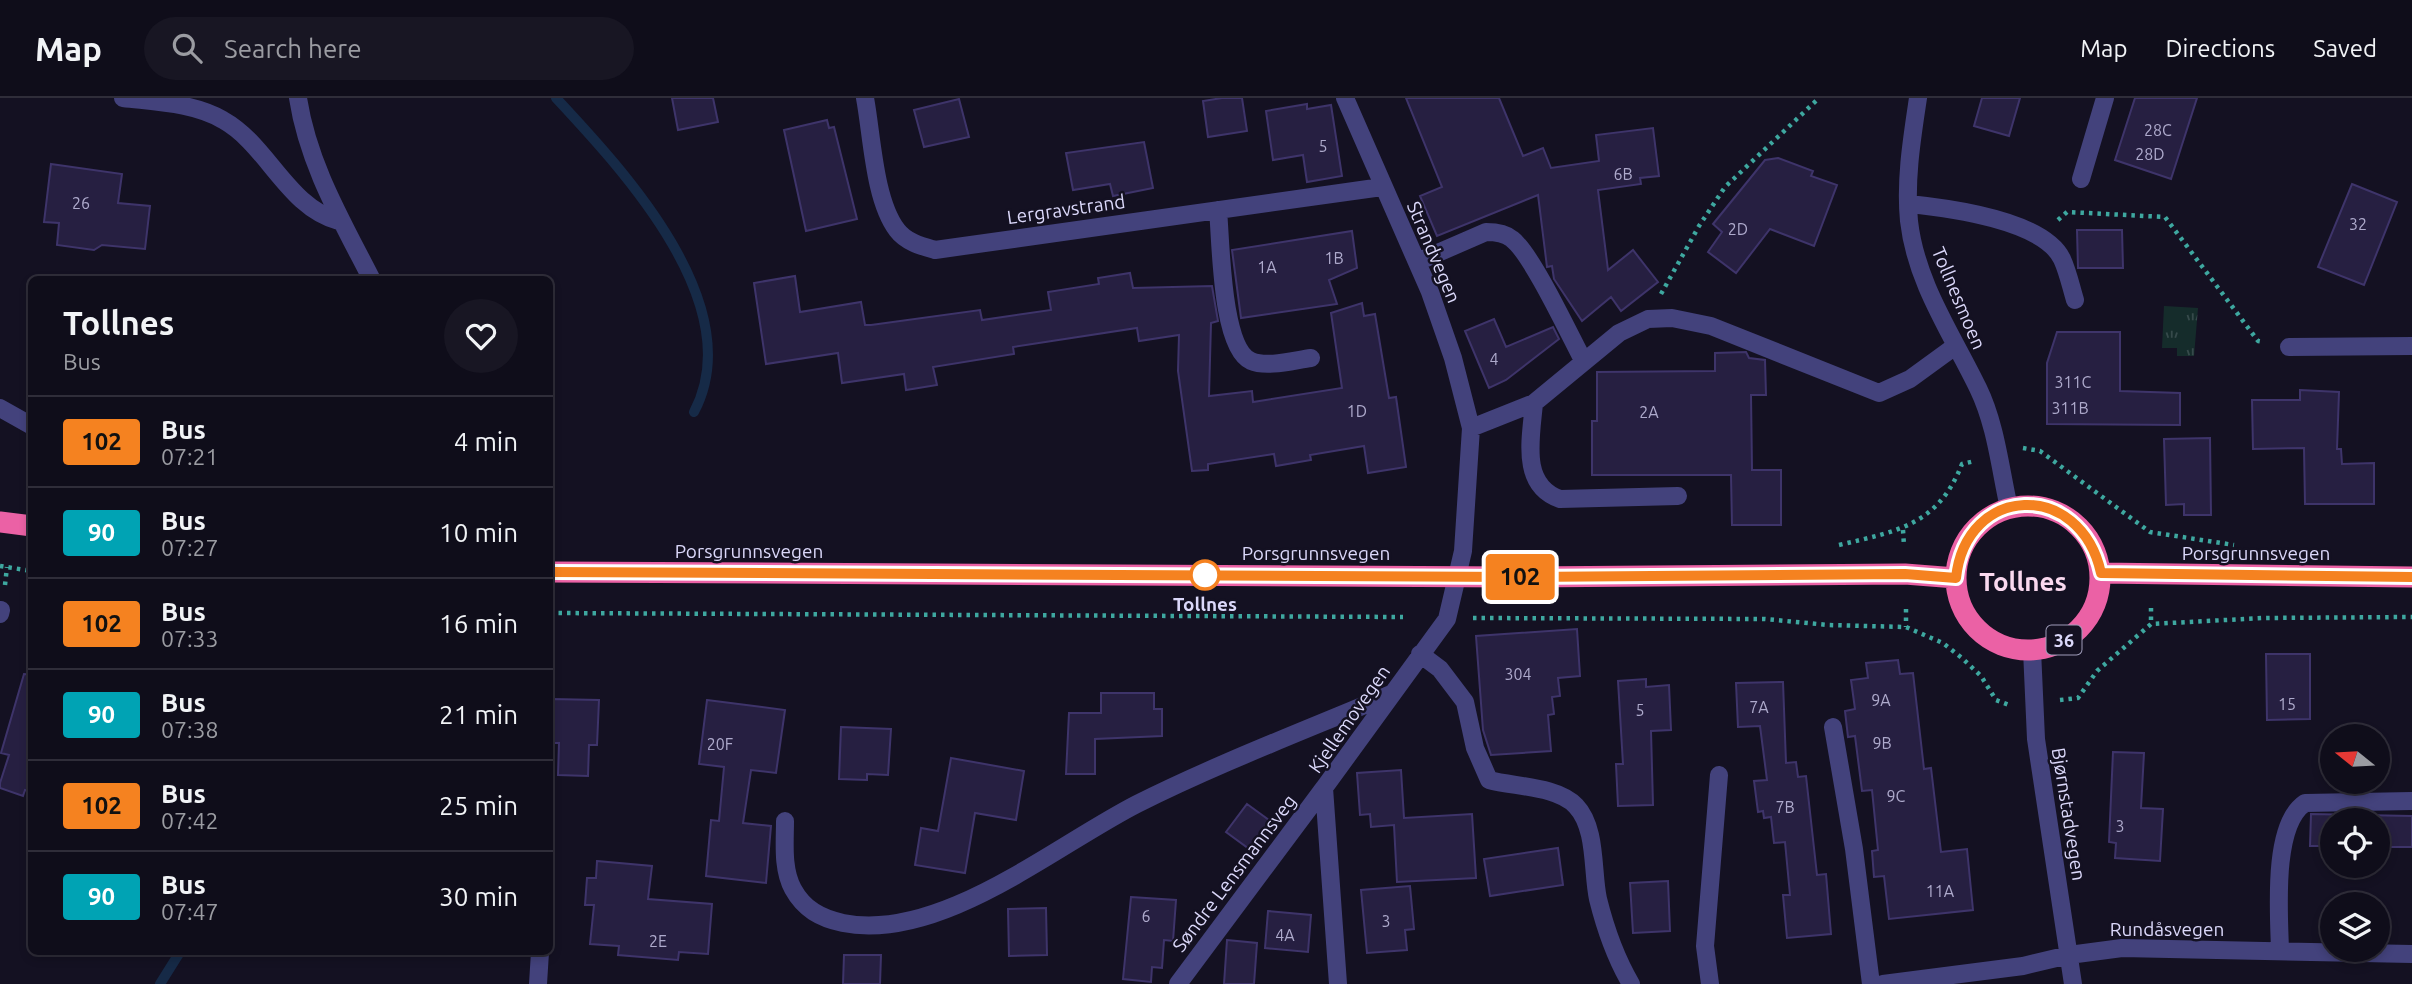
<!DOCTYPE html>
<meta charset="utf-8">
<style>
body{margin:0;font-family:Ubuntu,sans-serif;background:#181623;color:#f1f3f6;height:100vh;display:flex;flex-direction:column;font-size:26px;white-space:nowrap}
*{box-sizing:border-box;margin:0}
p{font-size:23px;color:#9b9ca2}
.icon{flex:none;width:38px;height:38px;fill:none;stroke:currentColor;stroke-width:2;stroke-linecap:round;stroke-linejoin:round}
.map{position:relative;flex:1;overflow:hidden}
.sheet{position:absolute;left:28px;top:178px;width:525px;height:679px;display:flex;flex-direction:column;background:#0f0d1a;border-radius:10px;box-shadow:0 4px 10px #0003,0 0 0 2px #2f2d39}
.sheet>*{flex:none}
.badge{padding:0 14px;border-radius:5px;font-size:24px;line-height:46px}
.needle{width:46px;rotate:288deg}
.tools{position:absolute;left:2320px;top:626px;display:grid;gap:14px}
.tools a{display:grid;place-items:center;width:70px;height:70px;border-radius:50%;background:#0f0d1a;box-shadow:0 4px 10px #0003,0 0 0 2px #2f2d39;font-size:35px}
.map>.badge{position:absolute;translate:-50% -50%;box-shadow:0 0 0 4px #fff}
.round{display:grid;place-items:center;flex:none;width:74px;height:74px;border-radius:37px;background:#181623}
.headline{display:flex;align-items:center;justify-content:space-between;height:119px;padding:0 35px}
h1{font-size:33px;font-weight:700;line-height:52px}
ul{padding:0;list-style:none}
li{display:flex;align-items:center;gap:21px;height:91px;padding:0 35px;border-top:2px solid #2f2d39}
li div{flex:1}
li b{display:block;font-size:26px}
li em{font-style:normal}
li .badge{min-width:77px;font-weight:700;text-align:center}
header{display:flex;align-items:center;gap:42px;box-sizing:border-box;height:98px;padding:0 35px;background:#0f0d1a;border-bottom:2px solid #2f2d39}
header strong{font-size:33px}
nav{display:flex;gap:38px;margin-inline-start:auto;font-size:24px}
.search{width:490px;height:63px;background:#181623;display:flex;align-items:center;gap:18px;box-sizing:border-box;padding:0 24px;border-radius:38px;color:#9b9ca2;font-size:26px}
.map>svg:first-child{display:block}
</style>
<header>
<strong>Map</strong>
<div class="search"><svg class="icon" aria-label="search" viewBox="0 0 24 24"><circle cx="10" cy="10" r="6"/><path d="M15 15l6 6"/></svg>Search here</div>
<nav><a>Map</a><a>Directions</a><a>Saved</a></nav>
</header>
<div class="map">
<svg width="2412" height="886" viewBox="0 0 2412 886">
<defs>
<pattern id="park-tufts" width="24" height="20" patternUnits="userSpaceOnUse" patternTransform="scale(1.75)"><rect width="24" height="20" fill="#152c2b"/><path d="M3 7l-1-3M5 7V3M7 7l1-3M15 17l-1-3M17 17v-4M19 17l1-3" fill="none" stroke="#364a4b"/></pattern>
</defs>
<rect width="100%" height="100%" fill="#141122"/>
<path fill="url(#park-tufts)" d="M2164,208L2198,210L2194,258H2177V250H2162Z"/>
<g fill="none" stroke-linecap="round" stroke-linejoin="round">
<path stroke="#162a47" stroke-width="10" d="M556,0C624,73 750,208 694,314
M160,886L180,854"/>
</g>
<path fill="#261f41" stroke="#3e346a" stroke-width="2" d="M672,0H713L718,24L678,32Z
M1222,0H1242L1247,33L1208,39L1203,3Z
M1406,0H1499L1523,58L1543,50L1551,70L1599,63L1596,37L1653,30L1659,78L1640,80L1641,86L1598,92L1608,172L1633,152L1658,184L1621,213L1611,199L1582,223L1554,181L1552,168L1547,169L1538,97L1437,138L1420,98L1442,89Z
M1982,0H2020L2009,38L1974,28Z
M2135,0H2197L2171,81L2115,62Z
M959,1L969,39L924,49L914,12Z
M1307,6V11L1331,7L1342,78L1307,84L1303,57L1273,62L1266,13Z
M827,22L829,30L834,29L857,121L806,133L784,32Z
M1144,44L1153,90L1113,98L1110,86L1073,92L1066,55Z
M1778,60L1813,73L1811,78L1837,87L1814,148L1770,131L1736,175L1708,154L1722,134L1713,126L1765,62Z
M51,66L122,76L118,105L150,108L145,151L102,147L94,152L57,147L59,125L44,124Z
M2352,86L2397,104L2364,187L2318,169Z
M2077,132H2122L2123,170H2078Z
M1352,133L1357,170L1329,182L1337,206L1241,220L1232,152Z
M1130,175L1133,190L1212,188L1218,223L1211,225L1209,298L1252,293L1253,304L1342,290L1331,215L1362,205L1364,218L1375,216L1389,300L1396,299L1406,369L1368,375L1364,348L1310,357L1311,362L1276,368L1274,356L1208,366V372L1192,373L1178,273L1179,237L1139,243L1137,230L1013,249L1014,256L933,269L937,287L906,292L904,276L842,285L838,255L766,266L754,185L795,178L800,214L861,204L865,227H871L980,212L982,222L1051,212L1048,194L1099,186L1098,180Z
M1494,221L1506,249L1553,229L1559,241L1506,282L1489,290L1465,233Z
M2057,234H2120V293L2180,295V327L2047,326V265Z
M1746,254L1749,260L1765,262L1766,297H1751L1752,372H1781V427H1732L1731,377H1592V323H1597V274L1715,273V255Z
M2300,292L2339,294L2337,351H2341L2342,366L2374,365V406H2305L2304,350L2253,351L2252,302H2300Z
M2210,340L2211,417H2184V406L2166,407L2164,341Z
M1577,531L1580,578L1558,580L1560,598L1552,599L1554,616L1548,617L1551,653L1491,657L1483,632L1476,538Z
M2266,556H2310V621L2267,622Z
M1898,562L1900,576L1913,575L1924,671L1931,670L1941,754L1967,751L1973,812L1889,821L1884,778L1874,779L1872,753L1878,752L1872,692L1862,693L1855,638L1848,639L1845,613L1855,611L1851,582L1868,580L1866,565Z
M24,576L32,577V694L25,692L23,698L0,690V685L9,657L1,655Z
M1646,581V589L1669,587L1671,632L1651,633L1653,707L1618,708L1616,666H1623L1618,583Z
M1783,584L1786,665L1796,664L1798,679L1806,678L1817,777L1826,776L1831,836L1787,840L1783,797H1790L1785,744L1774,745L1771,719L1764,720L1763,713L1758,714L1754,683L1767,682L1760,628L1738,629L1736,585Z
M1101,595H1154V611H1162V638L1095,641V676H1066L1069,615H1101Z
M552,601L599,602L597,647H589L588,678L558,677L559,645H550Z
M707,602L785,612L776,675L751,672L743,725L771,728L766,785L706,778L711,722L719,723L724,669L699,666Z
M841,629L891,631L888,677L867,676V682L839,681Z
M2113,654L2144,655L2141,710L2163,711L2160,763L2115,760L2116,745L2109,744Z
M951,660L1024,673L1016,722L975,715L965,775L915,767L921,730L938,733Z
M1401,672L1404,720L1472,716L1476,780L1397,784L1394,727L1371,729L1370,716L1360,717L1357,675Z
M1247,706L1273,725L1252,753L1226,734Z
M2311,716L2412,718V749H2378V723H2333V748H2310Z
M1558,750L1563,787L1490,798L1484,761Z
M597,763L652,768L648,801L712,806L708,856L679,854L678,862L618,857L619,848L590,846L594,807H585L587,780H596Z
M1668,783L1670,833L1633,835L1630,785Z
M1410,788L1414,831L1405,832L1407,852L1367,855L1361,792Z
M1131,799L1176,802L1173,843L1164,842L1162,870L1152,869L1151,884L1123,881Z
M1046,810L1047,857L1009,858L1008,811Z
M1268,813L1311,817L1308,854L1265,850Z
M1227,842L1257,845L1254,886H1224Z
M844,857H881L880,886H843Z"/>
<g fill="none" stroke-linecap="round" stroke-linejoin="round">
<path stroke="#3ea8a0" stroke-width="4.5" stroke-dasharray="3.5 5" stroke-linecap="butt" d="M2058,122L2067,114L2165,119L2258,243L2264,244
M1661,196L1699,128L1725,89L1819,0
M2023,350L2040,353L2150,434L2234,447
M1903,432L1904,448
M1839,447C1898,433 1938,427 1962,366L1975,363
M0,468L32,473
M5,487L7,469
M2151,510V526
M1906,511V529
M550,515L1403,519
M1473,520L1765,521L1828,527L1906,529L1943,545L1962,560L1981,578L1996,602L2009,607
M2060,602L2078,600L2097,573L2151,526L2263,520L2412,519"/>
<path stroke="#43427c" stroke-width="18" d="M123,0C156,4 194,5 223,22C268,47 287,109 339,123
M298,0C308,66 342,123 372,182
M865,0C872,37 874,102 897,132C906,144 921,148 935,152L1382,89
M1918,0C1912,40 1905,82 1909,123C1916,185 1952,236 1978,290C1996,327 2000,370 2009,410
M2081,81L2105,0
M1909,106C1948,110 2043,122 2062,161C2068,174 2071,189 2075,202
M1218,112C1221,143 1221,250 1251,263C1267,270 1295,262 1311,260
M1417,164L1486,134C1495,134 1505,135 1512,141C1532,156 1570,238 1584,264
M2289,249L2412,248
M1534,305C1531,340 1520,387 1560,401L1678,398
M0,310L32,328
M1471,330L1534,305L1619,235L1648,221L1672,220L1711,228L1879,295L1910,281L1954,249
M0,516L1,512
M2032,552L2036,641L2073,886
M1420,556L1440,571L1465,604L1475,650L1489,682C1515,689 1557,688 1576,708C1597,730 1592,774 1598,801C1606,833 1615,859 1631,886
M1833,629L1854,751L1871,886
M785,723C785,744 782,771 793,791C804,811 820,820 843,825C940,844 1053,749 1137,706C1219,665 1306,632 1391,596
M2280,852C2279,815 2272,727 2305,705L2412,703
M538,886L540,854
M1178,886L1324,690
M1338,886L1324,690L1447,521L1463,453L1471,330L1453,260L1430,194L1345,0
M1710,886L1705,848L1719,677
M1883,886L2023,868L2069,857L2122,850L2412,856"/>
<path stroke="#eb61a5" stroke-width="21" d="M1956 480a72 72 0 1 1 144 0a72 72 0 1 1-144 0Z
M0,424L32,428
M550,474L1518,479L1905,476L1956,480
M2101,475L2412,479"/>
</g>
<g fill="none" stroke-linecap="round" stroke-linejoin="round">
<defs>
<path id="line" d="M550,474L1518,479L1905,476L1956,480C1966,386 2080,381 2101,475L2412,479"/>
</defs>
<use href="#line" stroke="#fff" stroke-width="16"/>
<use href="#line" stroke="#f58220" stroke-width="10"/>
</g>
<circle fill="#fff" stroke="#f58220" stroke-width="3.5" cx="1205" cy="477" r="14"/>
<g text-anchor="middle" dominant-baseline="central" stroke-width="5" stroke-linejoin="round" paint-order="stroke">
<g font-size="16" fill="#aeaacc">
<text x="2158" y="32">28C</text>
<text x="1323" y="48">5</text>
<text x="2150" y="56">28D</text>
<text x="1623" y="76">6B</text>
<text x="81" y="105">26</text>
<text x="2358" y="126">32</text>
<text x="1738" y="131">2D</text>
<text x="1334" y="160">1B</text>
<text x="1267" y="169">1A</text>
<text x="1494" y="261">4</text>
<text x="2073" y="284">311C</text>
<text x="2070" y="310">311B</text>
<text x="1357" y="313">1D</text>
<text x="1649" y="314">2A</text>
<text x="1518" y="576">304</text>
<text x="1881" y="602">9A</text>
<text x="2287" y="606">15</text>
<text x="1759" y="609">7A</text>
<text x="1640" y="612">5</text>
<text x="1882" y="645">9B</text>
<text x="720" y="646">20F</text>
<text x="1896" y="698">9C</text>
<text x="1785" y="709">7B</text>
<text x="2120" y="728">3</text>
<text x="1940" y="793">11A</text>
<text x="1146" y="818">6</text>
<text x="1386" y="823">3</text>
<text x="1285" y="837">4A</text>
<text x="658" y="843">2E</text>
</g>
<rect fill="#141122" stroke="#9f9cb9" stroke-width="2" x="2046.5" y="527.5" width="35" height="29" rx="5"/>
<g font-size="18" font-weight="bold" fill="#dbd8fa">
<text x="2064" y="542">36</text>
</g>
<g font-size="19" fill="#dbd8fa" stroke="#141122">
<text transform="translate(1066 111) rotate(-8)">Lergravstrand</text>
<text transform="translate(1434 154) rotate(67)">Strandvegen</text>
<text transform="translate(1959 200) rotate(67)">Tollnesmoen</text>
<text x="749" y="453">Porsgrunnsvegen</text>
<text x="1316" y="455">Porsgrunnsvegen</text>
<text x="2256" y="455">Porsgrunnsvegen</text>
<text transform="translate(1349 621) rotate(-55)">Kjellemovegen</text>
<text transform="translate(2069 716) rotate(81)">Bjørnstadvegen</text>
<text transform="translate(1234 775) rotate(-53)">Søndre Lensmannsveg</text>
<text x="2167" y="831">Rundåsvegen</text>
</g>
<g font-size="19" font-weight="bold" fill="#dbd8fa" stroke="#141122">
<text x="1205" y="506">Tollnes</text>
</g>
<g font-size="26" font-weight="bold" fill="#fad9ef" stroke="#141122">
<text x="2023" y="483">Tollnes</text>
</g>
</g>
</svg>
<div class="tools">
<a><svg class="needle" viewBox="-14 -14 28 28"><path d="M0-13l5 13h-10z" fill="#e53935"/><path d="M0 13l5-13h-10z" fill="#9b9ca2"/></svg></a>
<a><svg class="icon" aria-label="locate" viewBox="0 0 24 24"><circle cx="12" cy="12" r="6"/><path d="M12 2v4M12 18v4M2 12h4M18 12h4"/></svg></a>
<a><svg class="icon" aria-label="layers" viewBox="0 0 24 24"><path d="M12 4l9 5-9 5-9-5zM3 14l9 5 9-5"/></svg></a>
</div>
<b class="badge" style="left:1520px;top:479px;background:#f58220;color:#111">102</b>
<section class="sheet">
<div class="headline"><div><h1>Tollnes</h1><p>Bus</p></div><a class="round"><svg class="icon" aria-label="heart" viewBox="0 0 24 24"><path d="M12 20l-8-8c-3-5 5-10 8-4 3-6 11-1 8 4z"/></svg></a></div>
<ul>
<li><span class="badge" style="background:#f58220;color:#111">102</span><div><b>Bus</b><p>07:21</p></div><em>4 min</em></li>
<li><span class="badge" style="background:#00a3b4;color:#fff">90</span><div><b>Bus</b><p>07:27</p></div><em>10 min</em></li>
<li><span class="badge" style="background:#f58220;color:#111">102</span><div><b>Bus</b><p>07:33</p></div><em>16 min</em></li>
<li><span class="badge" style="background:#00a3b4;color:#fff">90</span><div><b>Bus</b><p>07:38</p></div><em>21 min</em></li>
<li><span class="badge" style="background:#f58220;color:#111">102</span><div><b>Bus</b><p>07:42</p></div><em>25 min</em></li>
<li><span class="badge" style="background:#00a3b4;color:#fff">90</span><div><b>Bus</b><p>07:47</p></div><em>30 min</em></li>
</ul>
</section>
</div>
